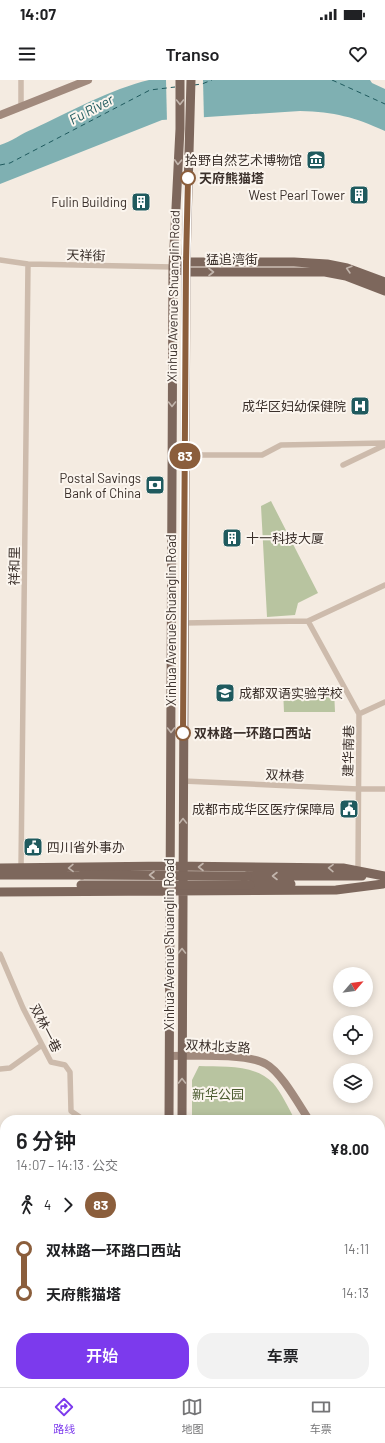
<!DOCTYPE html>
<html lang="zh">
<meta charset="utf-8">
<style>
body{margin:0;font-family:Barlow,"Noto Sans SC",sans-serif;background:#f2f2f2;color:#202124;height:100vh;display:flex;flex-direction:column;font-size:15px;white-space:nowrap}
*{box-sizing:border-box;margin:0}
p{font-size:13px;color:#757577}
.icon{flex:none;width:22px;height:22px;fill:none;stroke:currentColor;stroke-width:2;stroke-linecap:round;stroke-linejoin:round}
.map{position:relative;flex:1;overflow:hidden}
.panel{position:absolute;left:0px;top:1035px;width:385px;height:272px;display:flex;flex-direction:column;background:#fff;border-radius:16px 16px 0 0;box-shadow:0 2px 10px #0003}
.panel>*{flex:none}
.badge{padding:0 8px;border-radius:13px;font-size:14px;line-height:26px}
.needle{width:26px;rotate:62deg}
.buttons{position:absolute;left:333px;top:887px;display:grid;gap:8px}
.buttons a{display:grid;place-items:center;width:40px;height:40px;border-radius:50%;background:#fff;box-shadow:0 2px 10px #0003;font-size:20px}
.map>.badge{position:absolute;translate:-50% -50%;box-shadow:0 0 0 2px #fff}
.legs{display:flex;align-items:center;gap:6px;height:44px;padding:0 16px;font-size:13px}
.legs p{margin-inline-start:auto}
.summary{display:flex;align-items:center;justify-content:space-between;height:68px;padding:0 16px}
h1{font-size:22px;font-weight:600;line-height:30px}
.primary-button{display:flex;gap:8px;margin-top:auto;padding:8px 16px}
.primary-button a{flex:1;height:46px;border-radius:16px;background:#7c3aed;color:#fff;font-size:16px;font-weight:600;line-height:46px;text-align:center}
.primary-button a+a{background:#f2f2f2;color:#202124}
ul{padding:0 16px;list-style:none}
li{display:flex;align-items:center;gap:14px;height:44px;font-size:15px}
li i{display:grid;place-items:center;width:6px;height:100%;margin:0 5px;background:currentColor}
li i::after{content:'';width:10px;height:10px;margin:-5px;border:3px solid;border-radius:50%;background:#fff}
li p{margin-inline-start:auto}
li:first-child i{background:linear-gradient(#0000 50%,currentColor 0)}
li:last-child i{background:linear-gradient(currentColor 50%,#0000 0)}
.status{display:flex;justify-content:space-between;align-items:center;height:28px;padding:0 20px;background:#fff;direction:ltr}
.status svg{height:11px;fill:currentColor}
header{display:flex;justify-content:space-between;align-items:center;height:52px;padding:0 16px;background:#fff;font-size:18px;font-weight:600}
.tabs{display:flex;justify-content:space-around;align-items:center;height:56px;border-top:1px solid #e0e0e0;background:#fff;font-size:11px;color:#757577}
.tabs a{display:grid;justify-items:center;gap:2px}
.tabs .current{color:#7c3aed}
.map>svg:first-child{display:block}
</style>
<div class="status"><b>14:07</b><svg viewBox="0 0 49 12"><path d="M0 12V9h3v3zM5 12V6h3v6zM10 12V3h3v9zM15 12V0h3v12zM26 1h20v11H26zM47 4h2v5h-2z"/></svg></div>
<header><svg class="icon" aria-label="menu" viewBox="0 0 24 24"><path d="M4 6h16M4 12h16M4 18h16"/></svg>Transo<svg class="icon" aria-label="heart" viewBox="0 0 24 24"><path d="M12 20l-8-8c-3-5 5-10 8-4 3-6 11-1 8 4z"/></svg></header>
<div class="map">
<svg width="385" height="1307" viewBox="0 0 385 1307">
<rect width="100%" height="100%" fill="#f4ebe1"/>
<path fill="#b8c4a0" d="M271,421L318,513L298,523L295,535L267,537L261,426Z
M334,609L335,632H284L283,610Z
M199,986C223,987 255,984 273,1003C281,1012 289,1029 295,1040H192V1000Z
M380,1177L385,1185V1307H192V1302H380Z"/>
<path fill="#7fb0b2" d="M149,0H370L372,3L385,9V51C354,37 335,32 300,31L162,40L0,104V65C11,62 22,53 33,49C69,32 111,9 149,0Z"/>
<path fill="#f4ebe1" d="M166,0H203L204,41L167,42Z"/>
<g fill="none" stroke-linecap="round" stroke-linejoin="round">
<path stroke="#1f5a5e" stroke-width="1" stroke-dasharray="5 4" stroke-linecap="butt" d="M332,0L385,24
M194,5L202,4L212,0
M0,85L10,83L150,10L175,7"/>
<path stroke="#cdbbac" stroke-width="5.5" d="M21,27V0
M0,180L28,184L173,187
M185,375H262L281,365L385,363
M343,385L385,365
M308,541L359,634L358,791
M184,543L308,541L385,505
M359,634L385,622
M183,701L358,709H385
M21,788L28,184
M0,874L23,928L51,982L65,985L70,992L71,1031L84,1040
M0,989L10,988L42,965
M0,1085H5"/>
<path stroke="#a18a7d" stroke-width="8" d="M0,35L88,0
M169,976C193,976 247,973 266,984C281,992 299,1025 309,1040
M380,1150L385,1158
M0,1235H5"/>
<path stroke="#7d675c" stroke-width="9" d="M181,184L186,182H294L327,184L347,188L385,202
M181,190L186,192H325L346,196L385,211
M0,788L170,786L343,788L384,796
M0,795H82
M247,796H362
M250,805L291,804
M0,812L336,810L383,804
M169,1040L173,187L180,49V0
M182,1040L186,182L191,0
M167,1307V1302
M180,1307V1302"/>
<path stroke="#7d675c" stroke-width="9" d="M82,795L247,796
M81,805H250"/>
</g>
<defs><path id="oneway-chevron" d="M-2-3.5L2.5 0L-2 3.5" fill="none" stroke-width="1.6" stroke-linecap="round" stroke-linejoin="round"/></defs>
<g stroke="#c2b5ac">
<use href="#oneway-chevron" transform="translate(180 22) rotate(90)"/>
<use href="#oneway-chevron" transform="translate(178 82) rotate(93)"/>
<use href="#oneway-chevron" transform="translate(349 189) rotate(-164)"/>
<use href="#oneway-chevron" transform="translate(211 192)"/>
<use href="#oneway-chevron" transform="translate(172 324) rotate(90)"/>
<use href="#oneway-chevron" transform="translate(171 650) rotate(90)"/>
<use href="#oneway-chevron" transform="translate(183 741) rotate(-90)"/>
<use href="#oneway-chevron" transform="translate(201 787) rotate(-180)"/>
<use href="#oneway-chevron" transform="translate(71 788) rotate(179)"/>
<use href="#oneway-chevron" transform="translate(331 788) rotate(-179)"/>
<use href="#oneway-chevron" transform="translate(152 795) rotate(-180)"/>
<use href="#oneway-chevron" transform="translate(275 796) rotate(-180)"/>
<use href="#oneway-chevron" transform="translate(182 871) rotate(-90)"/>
<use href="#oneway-chevron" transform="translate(182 1001) rotate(-90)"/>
</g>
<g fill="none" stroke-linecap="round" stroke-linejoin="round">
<defs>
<path id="line-1" d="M183,653L186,182L188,98"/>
</defs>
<use href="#line-1" stroke="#fff" stroke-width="9"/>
<use href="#line-1" stroke="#8b5e3c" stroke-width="6"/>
</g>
<defs>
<symbol id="museum-square" viewBox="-11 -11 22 22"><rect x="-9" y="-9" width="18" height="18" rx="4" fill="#1f5a5e" stroke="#fbf5ee"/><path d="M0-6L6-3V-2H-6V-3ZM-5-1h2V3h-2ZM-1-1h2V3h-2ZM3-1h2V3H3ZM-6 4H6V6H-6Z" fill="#fff"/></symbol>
<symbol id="building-square" viewBox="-11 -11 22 22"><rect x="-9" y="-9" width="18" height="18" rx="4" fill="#1f5a5e" stroke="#fbf5ee"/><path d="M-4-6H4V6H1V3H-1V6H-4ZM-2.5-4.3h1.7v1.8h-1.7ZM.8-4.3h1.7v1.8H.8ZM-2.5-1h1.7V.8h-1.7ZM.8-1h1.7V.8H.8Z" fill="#fff"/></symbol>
<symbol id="hospital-square" viewBox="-11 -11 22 22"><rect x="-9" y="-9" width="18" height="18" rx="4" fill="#1f5a5e" stroke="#fbf5ee"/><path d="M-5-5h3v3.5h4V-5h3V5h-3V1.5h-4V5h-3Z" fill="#fff"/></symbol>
<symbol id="bank-square" viewBox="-11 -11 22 22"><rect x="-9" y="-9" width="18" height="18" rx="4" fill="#1f5a5e" stroke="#fbf5ee"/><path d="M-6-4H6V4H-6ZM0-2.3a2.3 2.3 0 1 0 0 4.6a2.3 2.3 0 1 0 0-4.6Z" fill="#fff"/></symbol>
<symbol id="school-square" viewBox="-11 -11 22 22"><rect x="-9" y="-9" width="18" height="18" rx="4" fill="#1f5a5e" stroke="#fbf5ee"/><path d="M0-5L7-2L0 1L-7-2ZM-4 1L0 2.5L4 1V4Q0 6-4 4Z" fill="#fff"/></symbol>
<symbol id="civic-square" viewBox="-11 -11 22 22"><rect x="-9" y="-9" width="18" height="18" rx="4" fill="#1f5a5e" stroke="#fbf5ee"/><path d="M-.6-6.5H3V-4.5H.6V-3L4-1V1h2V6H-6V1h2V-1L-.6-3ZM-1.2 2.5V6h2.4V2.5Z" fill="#fff"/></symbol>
</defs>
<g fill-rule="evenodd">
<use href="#museum-square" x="305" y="69" width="22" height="22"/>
<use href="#building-square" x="348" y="104" width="22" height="22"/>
<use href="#building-square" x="130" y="111" width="22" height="22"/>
<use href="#hospital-square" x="349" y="315" width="22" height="22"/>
<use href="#bank-square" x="144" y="394" width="22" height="22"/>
<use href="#building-square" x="221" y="447" width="22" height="22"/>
<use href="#school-square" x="214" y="602" width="22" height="22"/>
<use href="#civic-square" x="338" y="718" width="22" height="22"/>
<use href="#civic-square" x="22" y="756" width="22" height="22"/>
</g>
<g fill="#fff" stroke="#8b5e3c" stroke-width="2">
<circle cx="188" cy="98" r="7"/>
<circle cx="183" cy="653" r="7"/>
</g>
<g text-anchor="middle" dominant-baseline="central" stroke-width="4" stroke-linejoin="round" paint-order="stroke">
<g font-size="13" fill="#3b302b" stroke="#fbf5ee" text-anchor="end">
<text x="302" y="80">拾野自然艺术博物馆</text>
<text x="345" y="115">West Pearl Tower</text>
<text x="127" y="122">Fulin Building</text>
<text x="346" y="326">成华区妇幼保健院</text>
<text x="141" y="398">Postal Savings<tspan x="141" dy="15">Bank of China</tspan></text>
<text x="246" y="458" text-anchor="start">十一科技大厦</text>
<text x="239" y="613" text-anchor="start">成都双语实验学校</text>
<text x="335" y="729">成都市成华区医疗保障局</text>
<text x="47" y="767" text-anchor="start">四川省外事办</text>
</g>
<g font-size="13" font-weight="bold" fill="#3b302b" stroke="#fbf5ee" text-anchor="start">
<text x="199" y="98">天府熊猫塔</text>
<text x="194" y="653">双林路一环路口西站</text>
</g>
<g font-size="13" fill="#3b302b" stroke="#fbf5ee">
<text transform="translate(86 175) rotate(2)">天祥街</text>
<text x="232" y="179">猛追湾街</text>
<text transform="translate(173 216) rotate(-89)">Xinhua Avenue Shuanglin Road</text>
<text transform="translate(14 486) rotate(-89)">祥和里</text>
<text transform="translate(171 540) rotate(-90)">Xinhua Avenue Shuanglin Road</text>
<text transform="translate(348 671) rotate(-89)">建华南巷</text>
<text transform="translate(285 695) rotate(3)">双林巷</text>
<text transform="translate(169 864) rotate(-90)">Xinhua Avenue Shuanglin Road</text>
<text transform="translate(46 948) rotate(63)">双林一巷</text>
<text transform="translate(218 966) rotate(3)">双林北支路</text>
</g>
<g font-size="13" fill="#4a5a2e" stroke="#fbf5ee">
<text x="218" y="1014">新华公园</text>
</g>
<g font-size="14" font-style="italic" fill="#1f5a5e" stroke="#fbf5ee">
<text transform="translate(91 29) rotate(-28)">Fu River</text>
</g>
</g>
</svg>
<div class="buttons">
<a><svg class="needle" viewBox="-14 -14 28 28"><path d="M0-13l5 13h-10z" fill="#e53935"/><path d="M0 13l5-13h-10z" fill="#757577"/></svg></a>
<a><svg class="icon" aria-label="locate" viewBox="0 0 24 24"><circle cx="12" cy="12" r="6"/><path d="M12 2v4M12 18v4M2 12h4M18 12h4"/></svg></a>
<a><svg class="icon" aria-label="layers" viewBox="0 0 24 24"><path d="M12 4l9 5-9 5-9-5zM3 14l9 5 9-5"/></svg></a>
</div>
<b class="badge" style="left:185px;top:376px;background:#8b5e3c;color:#fff">83</b>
<section class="panel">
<div class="summary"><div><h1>6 分钟</h1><p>14:07 – 14:13 · 公交</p></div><b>¥8.00</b></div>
<div class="legs"><svg class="icon" aria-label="walk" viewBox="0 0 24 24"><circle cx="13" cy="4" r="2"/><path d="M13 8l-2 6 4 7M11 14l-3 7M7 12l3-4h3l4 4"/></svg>4<svg class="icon" aria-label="forward" viewBox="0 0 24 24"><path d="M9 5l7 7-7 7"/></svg><b class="badge" style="background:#8b5e3c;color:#fff">83</b></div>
<ul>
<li><i style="color:#8b5e3c"></i><b>双林路一环路口西站</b><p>14:11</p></li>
<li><i style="color:#8b5e3c"></i><b>天府熊猫塔</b><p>14:13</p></li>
</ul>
<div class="primary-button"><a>开始</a><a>车票</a></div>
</section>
</div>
<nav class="tabs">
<a class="current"><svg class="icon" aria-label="directions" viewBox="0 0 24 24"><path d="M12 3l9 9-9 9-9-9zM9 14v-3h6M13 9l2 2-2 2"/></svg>路线</a>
<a><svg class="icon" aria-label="map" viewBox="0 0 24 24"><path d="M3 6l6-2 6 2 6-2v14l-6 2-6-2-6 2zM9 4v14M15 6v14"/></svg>地图</a>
<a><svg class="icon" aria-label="tickets" viewBox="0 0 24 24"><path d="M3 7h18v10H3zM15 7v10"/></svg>车票</a>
</nav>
